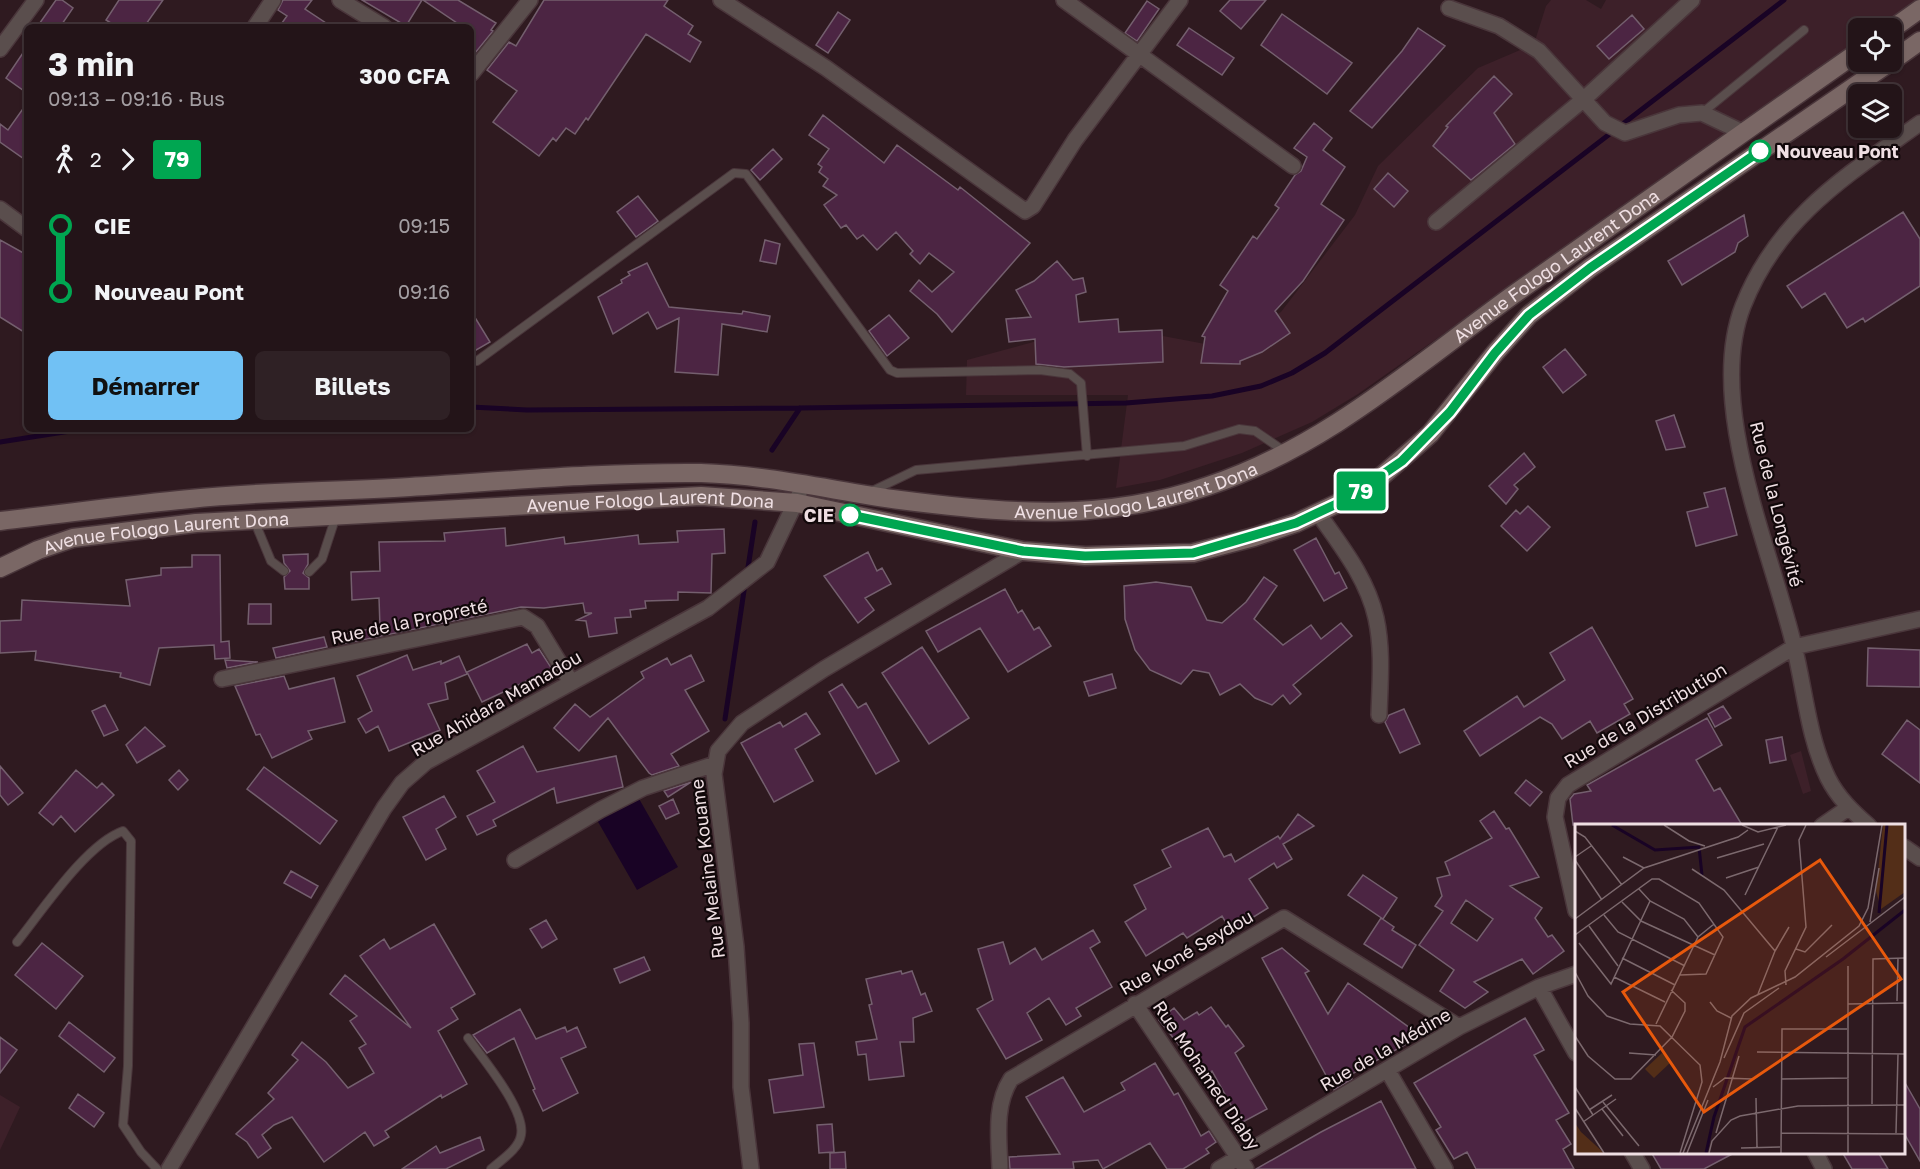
<!DOCTYPE html>
<html lang="fr">
<meta charset="utf-8">
<style>
body{margin:0;font-family:"Golos Text",sans-serif;background:#2f2125;color:#f1f3f6;height:100vh;display:flex;flex-direction:column;font-size:22px;white-space:nowrap}
*{box-sizing:border-box;margin:0}
p{font-size:20px;color:#a39ea2}
.icon{flex:none;width:33px;height:33px;fill:none;stroke:currentColor;stroke-width:2;stroke-linecap:round;stroke-linejoin:round}
.map{position:relative;flex:1;overflow:hidden}
.details{position:absolute;left:24px;top:24px;width:450px;height:408px;display:flex;flex-direction:column;background:#231418;border-radius:9px;box-shadow:0 2px 4px #0004,0 0 0 2px #403337}
.details>*{flex:none}
.badge{padding:0 12px;border-radius:4px;font-size:21px;line-height:39px}
.fabs{position:absolute;left:1848px;top:18px;display:grid;gap:12px}
.fabs a{display:grid;place-items:center;width:54px;height:54px;border-radius:9px;background:#231418;box-shadow:0 2px 4px #0004,0 0 0 2px #403337;font-size:30px}
.map>.badge{position:absolute;translate:-50% -50%;box-shadow:0 0 0 3px #fff}
.legs{display:flex;align-items:center;gap:9px;height:66px;padding:0 24px;font-size:20px}
.legs p{margin-inline-start:auto}
.head{display:flex;align-items:center;justify-content:space-between;height:102px;padding:0 24px}
h1{font-size:33px;font-weight:700;line-height:45px}
.primary-button{display:flex;gap:12px;margin-top:auto;padding:12px 24px}
.primary-button a{flex:1;height:69px;border-radius:9px;background:#71c1f4;color:#111;font-size:24px;font-weight:700;line-height:69px;text-align:center}
.primary-button a+a{background:#2f2125;color:#f1f3f6}
ul{padding:0 24px;list-style:none}
li{display:flex;align-items:center;gap:21px;height:66px;font-size:22px}
li i{display:grid;place-items:center;width:9px;height:100%;margin:0 8px;background:currentColor}
li i::after{content:'';width:15px;height:15px;margin:-8px;border:4px solid;border-radius:50%;background:#231418}
li p{margin-inline-start:auto}
li:first-child i{background:linear-gradient(#0000 50%,currentColor 0)}
li:last-child i{background:linear-gradient(currentColor 50%,#0000 0)}
.map>svg:first-child{display:block}
</style>
<div class="map">
<svg width="1920" height="1169" viewBox="0 0 1920 1169">
<rect width="100%" height="100%" fill="#2f1a20"/>
<path fill="#3d2029" d="M1551,0H1586L1601,9L1606,0H1919L1879,28H1858V43L1358,394L1312,422L1242,453L1160,480L1116,488L1128,395H966L967,360L1081,329L1142,332L1221,347L1281,312L1355,215L1378,166L1478,68L1534,44L1546,6Z
M1801,751L1811,791L1803,794L1790,755Z
M0,1095L20,1107L0,1150Z"/>
<path fill="#190325" d="M638,797L678,867L637,890L597,820Z"/>
<g fill="none" stroke-linecap="round" stroke-linejoin="round">
<path stroke="#190325" stroke-width="5" d="M471,407L527,410L800,408L1126,403L1212,396L1261,386L1292,373L1325,353L1784,0
M0,442L83,429
M772,450L800,408
M747,574L755,522
M725,719L745,584"/>
</g>
<path fill="#4c2543" stroke="#745f6e" stroke-width="1.5" fill-rule="evenodd" d="M56,0H62L73,8L60,27H37Z
M119,0H163L144,27H117L106,20Z
M283,0H312L305,9L332,27H279L287,16L278,10Z
M362,0H422L406,26Z
M423,0H458L496,23L491,30L493,31L471,58V27H463Z
M544,0H668L664,6L693,26L688,34L701,42L690,62L646,34L588,120L586,118L575,134L566,128L556,141L553,138L539,156L493,122L517,91L487,70L509,42L516,46Z
M1230,0H1266L1241,29L1220,11Z
M1147,1L1159,9L1137,41L1125,33Z
M838,12L850,20L828,53L816,45Z
M1282,14L1352,63L1327,94L1261,45Z
M1632,15L1644,29L1609,59L1597,46Z
M1189,28L1234,58L1222,75L1177,45Z
M1418,28L1445,46L1372,128L1350,111L1402,51Z
M27,47V93L6,78Z
M1494,76L1512,94L1494,113L1515,144L1471,180L1433,146L1448,127L1446,126Z
M27,103V161L0,142V124L8,130Z
M823,115L884,163L897,145L958,190L960,187L1030,243L952,332L937,314L910,291L919,280L932,292L954,272L929,253L920,264L910,254L913,251L896,232L877,250L863,235L857,239L846,225L841,228L824,205L837,195L823,186L828,179L819,172L822,167L818,164L829,149L809,135Z
M1314,123L1332,138L1323,150L1345,167L1321,204L1344,220L1303,281L1275,311L1290,333L1262,352L1240,361V364L1201,363L1205,337L1202,336L1228,291L1220,285L1253,236L1257,239L1279,208L1275,205L1295,175L1301,171L1307,157L1294,148Z
M773,149L782,159L760,180L751,170Z
M1388,173L1408,191L1394,207L1374,189Z
M638,196L658,221L636,237L617,212Z
M1903,212L1920,239V286L1865,322L1863,318L1847,328L1825,293L1802,308L1787,286Z
M1744,215L1748,236L1738,243L1735,252L1682,285L1668,261Z
M0,240L27,255V334L0,317Z
M765,240L780,244L776,264L760,261Z
M1057,261L1073,280L1083,278L1086,292L1076,295L1079,322L1118,319L1119,332L1162,330L1163,362L1064,367L1036,364L1035,339L1009,342L1006,319L1031,317L1016,290L1034,281Z
M647,263L669,307L742,314L743,311L770,316L767,332L722,324L718,375L675,372L679,318L657,329L648,312L613,334L598,297L622,283L621,280L630,275L628,272Z
M471,311L490,342L471,353Z
M889,315L909,338L887,356L869,331Z
M1565,349L1586,375L1563,393L1543,367Z
M1674,415L1685,447L1666,450L1656,421Z
M1524,453L1535,467L1514,485L1518,489L1506,504L1489,486Z
M1725,488L1737,535L1696,546L1687,512L1708,507L1704,493Z
M1528,506L1550,527L1527,551L1501,526L1516,510L1520,514Z
M505,528L506,546L564,537L565,544L638,535L639,544L678,542L677,531L724,529L725,553L712,554L711,593L678,592V600L645,601L646,608L630,610L631,617L615,618L617,633L589,637L586,621L577,620L592,613H585L583,603L544,608L521,607L343,644L339,635L380,627L379,598L352,600L351,572L380,571L379,542L445,541L444,533Z
M1316,538L1335,574L1339,572L1347,588L1324,601L1294,550Z
M868,552L877,571L882,568L891,584L865,598L874,610L858,623L824,576Z
M308,554V564L303,573L309,578V589H285L284,577L290,571L284,563L283,555Z
M192,555H220L221,642L229,641L230,658L215,659L214,645L159,648L150,685L120,677L121,673L35,660L36,651L0,653V621L21,620L22,600L130,606L126,580L161,575V568L192,567Z
M1264,577L1277,586L1254,619L1283,645L1311,625L1321,639L1341,623L1352,636L1293,685L1301,694L1290,704L1283,695L1272,705L1255,698L1240,684L1220,695L1209,673L1193,670L1181,684L1150,670L1135,650L1125,619L1124,586L1156,582L1191,587L1207,620L1222,623L1246,602Z
M1005,589L1018,613L1022,610L1034,630L1039,627L1051,646L1008,672L980,628L938,652L926,631Z
M249,604H271V624H248Z
M1592,627L1633,699L1624,704L1630,714L1597,733L1590,721L1562,739L1552,724L1540,717L1480,756L1464,731L1517,696L1524,707L1565,680L1550,653Z
M324,637L327,647L276,658L273,648Z
M527,644L532,653L539,649L552,669L482,702L467,672Z
M922,647L969,718L929,744L882,673Z
M1868,648L1920,650V687L1867,686Z
M407,655L413,670L441,661V664L459,656L467,674L445,683L448,699L428,704L440,730L389,751L378,726L366,733L358,719L372,711L357,676Z
M691,655L704,681L685,690L709,731L671,754L679,766L652,775L649,773L608,718L579,751L554,728L575,704L590,717L644,678L641,672L667,658L671,665Z
M225,660L258,662L227,668Z
M1112,674L1116,688L1089,696L1084,682Z
M284,676L289,689L334,678L345,722L308,731L312,739L272,758L260,734L256,735L235,686Z
M842,684L858,708L866,703L899,761L876,774L829,692Z
M105,705L118,730L104,736L92,711Z
M1723,706L1731,718L1715,727L1708,714Z
M1404,709L1420,744L1400,753L1385,722L1389,715Z
M806,713L820,734L795,749L813,781L774,802L741,743L780,722L783,727Z
M1707,718L1722,745L1696,760L1714,791L1720,788L1742,825H1573L1570,799L1574,794L1591,791L1587,785Z
M1907,720L1920,730V783L1882,754Z
M145,727L165,746L137,763L126,745Z
M1782,737L1786,760L1770,763L1766,740Z
M523,746L537,772L616,756L623,787L557,803L554,788L493,820L496,826L477,835L467,816L495,802L477,771Z
M0,766L23,793L8,805L0,795Z
M264,767L337,821L320,844L247,789Z
M76,770L97,788L102,783L114,795L75,832L61,816L53,825L39,813Z
M179,770L188,780L178,790L169,780Z
M1526,780L1542,792L1530,806L1515,793Z
M691,782L668,797L664,791Z
M444,796L456,817L436,829L446,849L426,860L403,817Z
M673,799L679,813L666,819L659,806Z
M1494,811L1506,829L1509,828L1539,877L1510,886L1542,908L1535,918L1548,937L1552,935L1564,951L1533,974L1522,959L1474,982L1488,992L1465,1008L1440,991L1454,970L1419,945L1443,911L1435,906L1442,896L1437,878L1450,875L1445,862L1492,838L1480,821ZM1466,900L1493,919L1477,941L1451,923Z
M1298,814L1314,826L1283,844L1292,859L1277,868L1274,863L1249,879L1268,908L1231,931L1222,916L1187,938L1183,933L1146,956L1125,922L1146,909L1134,885L1171,867L1162,850L1208,828L1224,857L1231,854L1235,862L1278,836L1280,839Z
M291,871L318,886L311,898L284,883Z
M1363,875L1397,898L1383,919L1348,895Z
M1381,918L1394,927L1392,930L1416,945L1402,968L1364,944Z
M546,920L557,939L542,948L530,929Z
M434,924L475,994L451,1008L458,1019L438,1031L467,1084L442,1098L441,1095L385,1131L389,1137L374,1146L365,1132L324,1162L292,1117L274,1125L262,1135L271,1148L258,1158L247,1142L236,1134L274,1099L268,1093L298,1060L292,1055L302,1042L326,1062L348,1088L374,1073L359,1048L366,1044L350,1021L357,1016L330,994L345,975L411,1028L360,956L384,939L390,949Z
M1093,930L1100,942L1090,948L1112,987L1076,1008L1081,1016L1066,1025L1049,998L1027,1013L1042,1040L1006,1059L977,1009L993,1000L978,949L1003,942L1010,964L1035,948L1042,960Z
M42,943L83,976L56,1009L15,975Z
M1282,948L1309,971L1305,973L1328,1014L1348,983L1421,1036L1350,1075L1352,1079L1334,1090L1262,958Z
M644,957L650,970L620,983L614,969Z
M901,971L902,974L912,971L921,995L925,993L932,1011L913,1018L914,1042H900L904,1076L869,1080L866,1054L858,1055L856,1042L877,1039L869,1005L872,1004L866,979Z
M1211,1007L1226,1027L1228,1025L1244,1046L1235,1053L1267,1109L1241,1123L1212,1071L1204,1076L1159,1020L1174,1008L1184,1020L1197,1012L1199,1015Z
M520,1009L536,1039L565,1027L567,1032L577,1027L586,1047L561,1058L578,1093L543,1111L533,1090L535,1089L514,1038L487,1053L473,1035Z
M1525,1018L1544,1050L1534,1055L1569,1113L1556,1120L1571,1144L1563,1149L1574,1169H1476L1467,1152L1454,1159L1436,1130L1441,1127L1414,1083Z
M69,1022L115,1058L104,1072L59,1036Z
M0,1037L17,1050L0,1073Z
M814,1043L824,1107L774,1113L769,1080L803,1075L799,1044Z
M1155,1063L1174,1095L1178,1093L1201,1136L1209,1131L1216,1142L1206,1149L1209,1153L1183,1169H1167L1150,1143L1103,1169L1098,1160L1073,1162L1074,1169H1010L1009,1157L1060,1154L1026,1097L1063,1077L1084,1112L1125,1090L1121,1083Z
M1904,1081L1920,1109V1161L1904,1133Z
M78,1094L104,1113L94,1127L69,1108Z
M1381,1101L1416,1169H1256L1321,1132Z
M832,1124L834,1152L819,1153L817,1125Z
M480,1137L484,1150L446,1169H402L436,1146L440,1153Z
M845,1152L846,1169H830V1153Z
M1651,1152H1736L1704,1169H1661Z
M1842,1152H1878L1888,1169H1852Z"/>
<g fill="none" stroke-linecap="round" stroke-linejoin="round">
<defs>
<path id="service" d="M1702,113L1804,30
M477,361L734,173L746,174L890,370L897,373L1040,370L1070,374L1081,383L1087,456
M870,492L916,470L1184,446L1239,429L1255,431L1284,451
M254,520L271,561L284,571
M309,572L322,559L336,516
M17,942C42,911 86,844 123,831L131,841L128,1066L123,1125L141,1152L157,1169
M468,1038C483,1059 526,1110 521,1135C519,1149 501,1160 491,1169"/>
<path id="minor" d="M340,0L384,27
M721,0L826,68L1025,211L1033,206L1075,140L1180,0
M1064,0L1293,166
M1449,8L1499,26L1539,51L1605,123L1625,133L1679,115L1702,113L1744,133
M255,27L273,0
M0,49L36,0
M471,74L530,0
M0,209L27,229
M1436,222L1584,99L1692,0
M1318,513C1341,546 1367,578 1376,618C1383,650 1380,683 1379,715
M222,679L523,617L537,626L571,682
M1822,826L1848,808
M1869,826C1853,812 1838,798 1828,778C1808,737 1805,690 1794,646C1771,549 1705,403 1743,306C1778,217 1846,176 1920,123
M1904,847L1920,858
M515,860L600,810L643,788L715,764
M1576,911L1555,817L1558,798L1568,785L1794,647L1920,619
M1539,987L1576,1053
M1135,1004L1246,1169
M1388,1071L1445,1169
M1632,1152L1642,1169
M1815,1152L1824,1169
M169,1169L384,808L402,783L426,762L708,608L767,562L799,495
M751,1169L741,1087V1023L736,947L714,774L718,751L742,723L824,669L1023,551
M1000,1169C999,1139 994,1105 1011,1079L1284,918L1459,1027
M1219,1169L1459,1027L1539,987L1576,974"/>
<g id="secondary">
<path d="M1892,29L1920,9"/>
<path d="M1892,61L1920,41"/>
<path id="s1" d="M0,521C63,514 126,505 190,499C263,491 337,492 410,487C507,481 604,472 701,473C769,475 834,491 900,500C1007,514 1104,522 1208,486C1325,447 1415,366 1513,295C1628,213 1743,133 1858,52"/>
<path id="s2" d="M0,568L38,550L73,538L196,523L701,496L797,503L1023,551L1085,556L1193,553L1254,537L1296,523L1347,499L1375,482L1430,434L1495,353L1529,315L1590,268L1890,62"/>
</g>
</defs>
<use href="#service" stroke="#4a363b" stroke-width="10"/>
<use href="#minor" stroke="#4a363b" stroke-width="18"/>
<use href="#secondary" stroke="#4a363b" stroke-width="21"/>
<use href="#service" stroke="#5a4e4d" stroke-width="8"/>
<use href="#minor" stroke="#5a4e4d" stroke-width="15"/>
<use href="#secondary" stroke="#7a6765" stroke-width="18"/>
</g>
<g fill="none" stroke-linecap="round" stroke-linejoin="round">
<defs>
<path id="line-1" d="M850,515L1023,551L1085,556L1193,553L1296,523L1347,499L1402,461L1450,412L1495,353L1529,315L1590,268L1760,151"/>
</defs>
<use href="#line-1" stroke="#fff" stroke-width="14"/>
<use href="#line-1" stroke="#00a651" stroke-width="9"/>
</g>
<g fill="#fff" stroke="#00a651" stroke-width="3">
<circle cx="1760" cy="151" r="10"/>
<circle cx="850" cy="515" r="10"/>
</g>
<g text-anchor="middle" dominant-baseline="central" stroke-width="4.5" stroke-linejoin="round" paint-order="stroke">
<g font-size="18" font-weight="bold" fill="#efdfe3" stroke="#11080a" text-anchor="start">
<text x="1776" y="151">Nouveau Pont</text>
<text x="834" y="515" text-anchor="end">CIE</text>
</g>
<g font-size="18" fill="#efdfe3" stroke="#11080a">
<text stroke="none"><textPath href="#s1" startOffset="1629">Avenue Fologo Laurent Dona</textPath></text>
<text stroke="none"><textPath href="#s1" startOffset="1143">Avenue Fologo Laurent Dona</textPath></text>
<text stroke="none"><textPath href="#s2" startOffset="658">Avenue Fologo Laurent Dona</textPath></text>
<text transform="translate(1777 504) rotate(76)">Rue de la Longévité</text>
<text stroke="none"><textPath href="#s2" startOffset="172">Avenue Fologo Laurent Dona</textPath></text>
<text transform="translate(409 621) rotate(-12)">Rue de la Propreté</text>
<text transform="translate(496 703) rotate(-30)">Rue Ahïdara Mamadou</text>
<text transform="translate(1645 715) rotate(-31)">Rue de la Distribution</text>
<text transform="translate(707 869) rotate(-97)">Rue Melaine Kouame</text>
<text transform="translate(1186 952) rotate(-30)">Rue Koné Seydou</text>
<text transform="translate(1385 1049) rotate(-30)">Rue de la Médine</text>
<text transform="translate(1207 1075) rotate(56)">Rue Mohamed Diaby</text>
</g>
</g>
<g transform="translate(1575 824)">
<rect width="330" height="330" fill="#2f1a20"/>
<path d="M308,1H330V68L306,85L301,67ZM87,229L96,238L79,254L70,245ZM0,299L6,308L29,329H0Z" fill="#532e18"/>
<path fill="none" stroke="#190325" stroke-width="3" d="M37,1L80,26L124,23L127,51M304,89L312,1M131,329L139,293L170,203L268,135L330,86"/>
<path fill="none" stroke="#7c696e" stroke-width="1.5" d="M89,1L114,17L130,22M167,1L183,8L211,1M0,7L10,13L47,61M0,33L16,22M48,33L69,44M142,34L189,20M0,36L27,76M117,45L149,66L200,127L183,170M151,54L184,43M64,65L75,77L109,95L123,113M170,71L203,3M47,78L66,97L140,131M29,91L43,108L110,142M0,95L69,44L163,13L173,6M295,98L304,44M14,102L43,142M0,111L77,55H84L124,79L148,113L131,150L105,151M4,119L36,160L75,77M221,125L230,128L257,101M200,127L214,103M251,133L330,73M47,134L100,161M0,148L13,172L32,192L55,200L85,202L125,241L127,258L105,329M39,153L90,178M211,161L210,147L231,103L224,16L231,1M322,177L323,134M135,178L142,187L156,194M273,180L330,179M81,200L123,113L139,100M0,212L13,232L40,255H56L97,213L110,187V179L96,166M182,228L330,230M54,229L81,231M149,234L169,189L204,164M273,254V329M206,255L273,254V142M0,263L18,291M138,263L150,254L177,255M181,274L182,323M28,278L64,322M297,280L298,135L330,134M0,284L29,329M27,285L48,312M14,286L37,271M8,298L41,275M141,309L164,232M206,309L330,310M321,309L323,230M166,324L205,323M108,329L145,238L157,192L176,174L220,153L284,102L293,84L307,1M112,329L133,276M134,329L137,317L156,296L165,292L223,282L330,281M206,329L207,205H272"/>
<path fill="#e8590c" fill-opacity="0.15" stroke="#e8590c" stroke-width="3" d="M245,36L326,155L129,288L48,168Z"/>
<rect width="330" height="330" fill="none" stroke="#efdfe3" stroke-width="3"/>
</g>
</svg>
<div class="fabs">
<a><svg class="icon" aria-label="locate" viewBox="0 0 24 24"><circle cx="12" cy="12" r="6"/><path d="M12 2v4M12 18v4M2 12h4M18 12h4"/></svg></a>
<a><svg class="icon" aria-label="layers" viewBox="0 0 24 24"><path d="M12 4l9 5-9 5-9-5zM3 14l9 5 9-5"/></svg></a>
</div>
<b class="badge" style="left:1361px;top:491px;background:#00a651;color:#fff">79</b>
<section class="details">
<div class="head"><div><h1>3 min</h1><p>09:13 – 09:16 · Bus</p></div><b>300 CFA</b></div>
<div class="legs"><svg class="icon" aria-label="walk" viewBox="0 0 24 24"><circle cx="13" cy="4" r="2"/><path d="M13 8l-2 6 4 7M11 14l-3 7M7 12l3-4h3l4 4"/></svg>2<svg class="icon" aria-label="forward" viewBox="0 0 24 24"><path d="M9 5l7 7-7 7"/></svg><b class="badge" style="background:#00a651;color:#fff">79</b></div>
<ul>
<li><i style="color:#00a651"></i><b>CIE</b><p>09:15</p></li>
<li><i style="color:#00a651"></i><b>Nouveau Pont</b><p>09:16</p></li>
</ul>
<div class="primary-button"><a>Démarrer</a><a>Billets</a></div>
</section>
</div>
